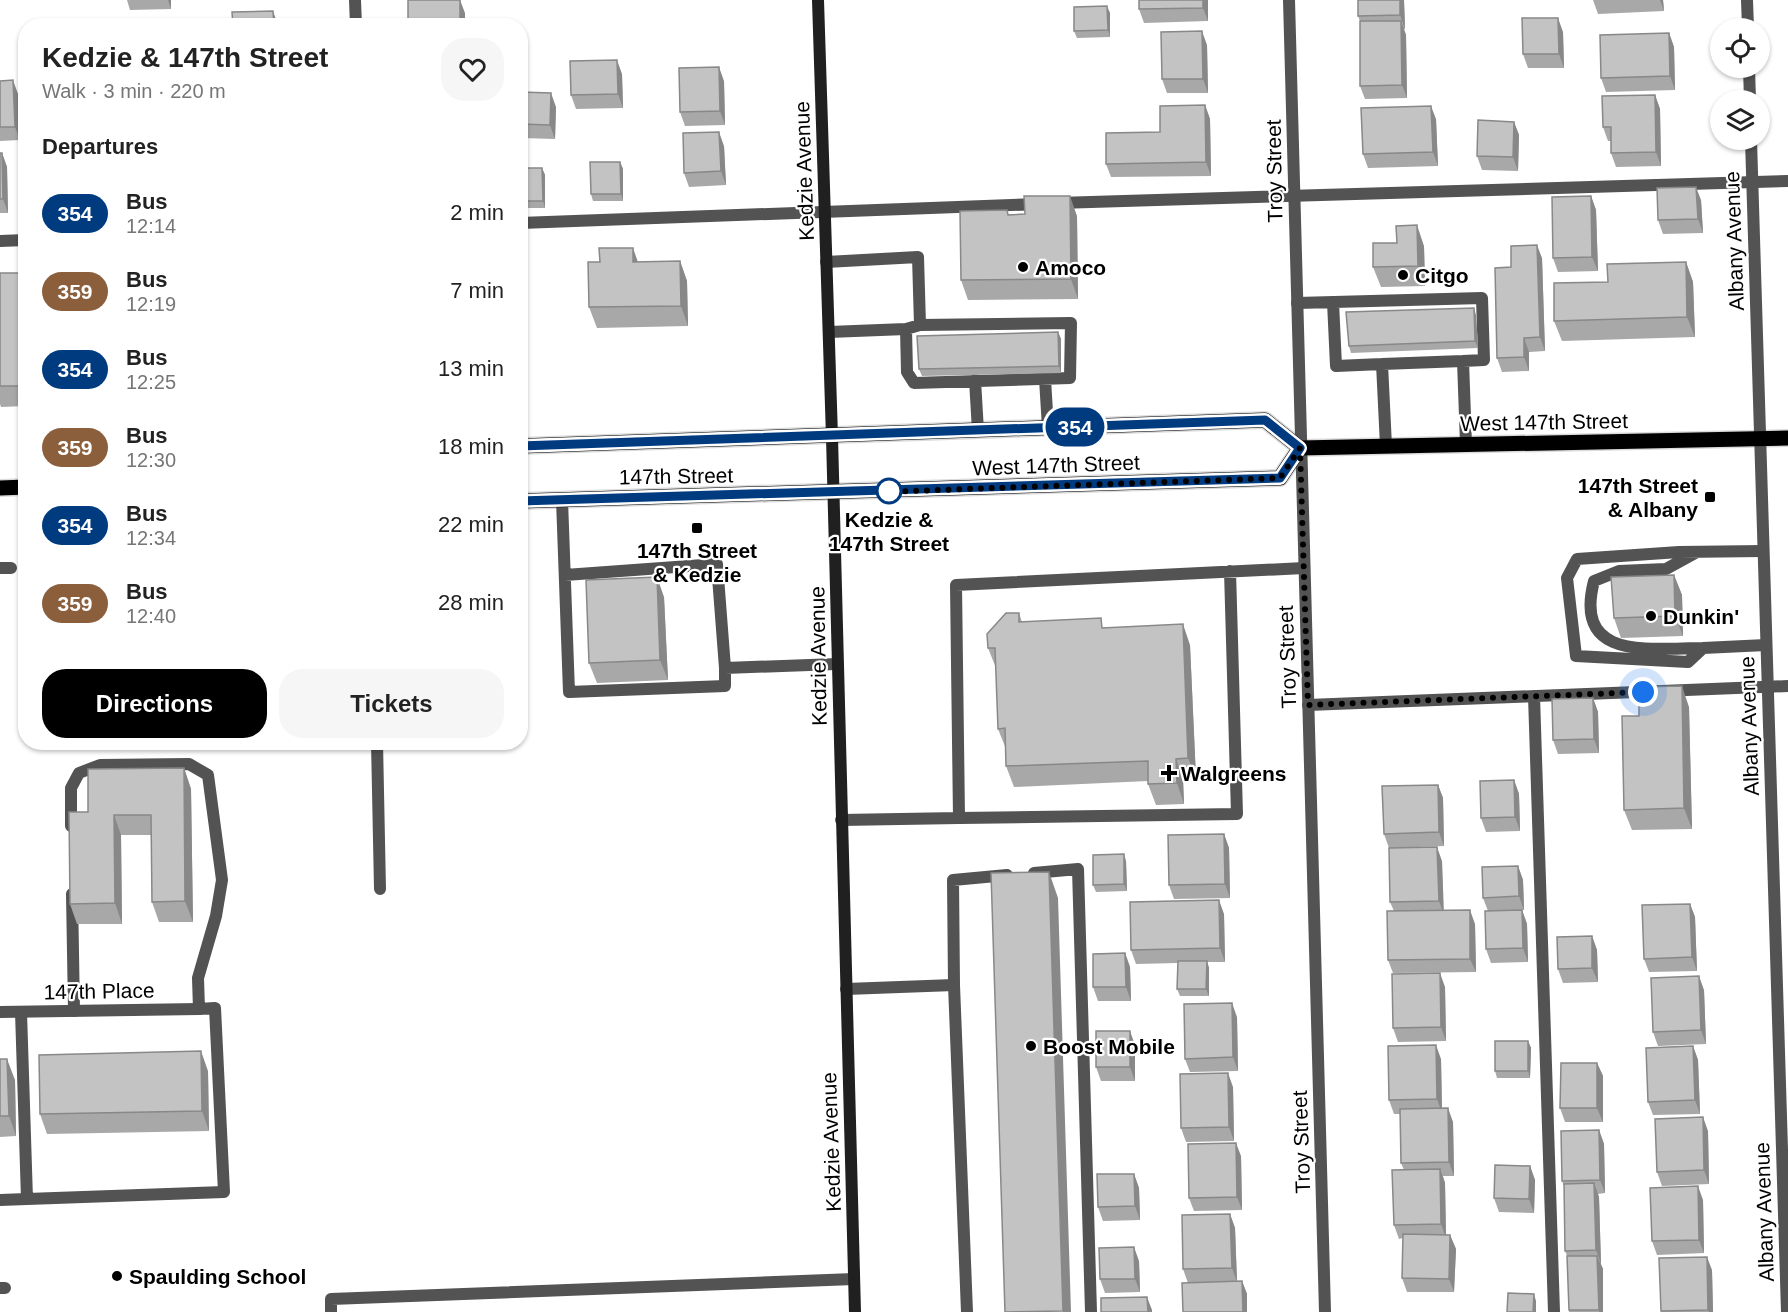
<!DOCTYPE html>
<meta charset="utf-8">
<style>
body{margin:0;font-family:Helvetica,sans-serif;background:#f6f6f6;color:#222;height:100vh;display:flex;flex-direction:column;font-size:22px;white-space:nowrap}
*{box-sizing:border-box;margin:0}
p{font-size:20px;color:#767676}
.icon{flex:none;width:33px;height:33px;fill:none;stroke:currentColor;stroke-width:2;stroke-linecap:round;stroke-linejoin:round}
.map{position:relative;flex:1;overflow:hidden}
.sheet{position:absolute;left:18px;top:18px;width:510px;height:732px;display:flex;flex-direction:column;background:#fff;border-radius:24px;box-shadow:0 2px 4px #0004}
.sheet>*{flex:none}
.badge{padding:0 12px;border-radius:20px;font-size:21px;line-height:39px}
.tools{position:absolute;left:1710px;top:18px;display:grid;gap:12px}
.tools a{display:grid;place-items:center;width:60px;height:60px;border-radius:50%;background:#fff;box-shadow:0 2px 4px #0004;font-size:30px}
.you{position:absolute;width:30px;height:30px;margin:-15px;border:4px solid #fff;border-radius:50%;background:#1a73e8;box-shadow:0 0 0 9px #1a73e833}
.map>.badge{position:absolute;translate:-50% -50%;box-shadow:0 0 0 3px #fff}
h2{padding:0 24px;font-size:22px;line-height:54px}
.round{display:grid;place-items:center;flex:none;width:63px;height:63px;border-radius:24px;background:#f6f6f6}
.summary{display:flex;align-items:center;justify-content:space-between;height:102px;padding:0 24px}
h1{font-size:28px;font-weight:700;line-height:45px}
.button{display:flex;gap:12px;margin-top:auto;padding:12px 24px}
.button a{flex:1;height:69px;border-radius:24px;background:#000;color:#fff;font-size:24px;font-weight:700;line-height:69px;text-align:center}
.button a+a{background:#f6f6f6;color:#222}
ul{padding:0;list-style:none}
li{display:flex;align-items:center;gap:18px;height:78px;padding:0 24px}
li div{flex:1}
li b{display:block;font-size:22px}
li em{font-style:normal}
li .badge{min-width:66px;font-weight:700;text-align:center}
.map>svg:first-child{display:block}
</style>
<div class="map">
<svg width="1788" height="1312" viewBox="0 0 1788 1312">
<rect width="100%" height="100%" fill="#fff"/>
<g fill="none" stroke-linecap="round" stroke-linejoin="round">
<defs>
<path id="primary" d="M520,446L1265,420L1300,448L1788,438
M0,488L26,487
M520,501L1280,478L1300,448"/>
</defs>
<use href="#primary" stroke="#dbdbdb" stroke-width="18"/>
<path stroke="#535353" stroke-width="12" d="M1058,203L1788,181
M520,223L1040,204
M0,241L26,240
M826,262L918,257L920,325L1071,323L1070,378L914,383L907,372L906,329L920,325
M1333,302L1336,366L1382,364
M1297,303L1482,298L1484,360L1463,361L1466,444
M829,332L906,329
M1045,379L1048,428
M975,380L978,431
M1386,446L1382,364L1463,361
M562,500L569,692L725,686V668L837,664
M1763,551L1679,552L1577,559L1567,578L1576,656L1688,662L1703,648L1766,645
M1697,552L1666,569L1619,571L1594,581C1573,662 1651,648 1703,648
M0,568H11
M565,575L717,564L725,668
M1534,696L1554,1312
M1308,705L1788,686
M377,742L380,889
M959,818L1237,814L1230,571
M841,820L959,818L956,585L1304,568
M1034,873L1078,869L1091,1312
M72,894L74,1011
M954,985L967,1312
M846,989L954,985L953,880L1007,875
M21,1012L27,1199L224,1192L215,1008L199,1009L198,978L216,916L222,880L208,775L189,764L100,765L79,773L71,788V826
M0,1200L27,1199
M0,1288H5
M331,1312V1299L854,1279"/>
<path stroke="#535353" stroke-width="12" d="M355,0L356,26
M1289,0L1325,1312
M1747,0L1748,28
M1749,68L1750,100
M1751,140L1787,1312
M0,1012L199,1009"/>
<path stroke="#202020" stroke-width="12" d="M818,0L832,437L855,1312"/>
<use href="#primary" stroke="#000" stroke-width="15"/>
</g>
<path fill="#a8a8a8" d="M127,0H171V9L130,10Z
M1208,0V21L1144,23L1139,9Z
M1358,0H1404L1405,29H1404L1406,35L1407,98L1365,99L1360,86V21L1358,16Z
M1593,0H1663L1664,11L1598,14Z
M1110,13V37L1077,38L1074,31Z
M1563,32L1564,68H1528L1523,54Z
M1669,33L1674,47L1675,90L1606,92L1601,78Z
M1207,45L1208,93H1167L1162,79Z
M622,74L623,108L576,109L571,95Z
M0,81L18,94L20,140L0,141Z
M724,81L725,125L685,126L680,112Z
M520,92L556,107L555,139L521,138Z
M1655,95L1660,109L1661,166L1616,167L1611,153V141H1608L1603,127Z
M1205,105L1210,119L1211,176L1111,177L1106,164Z
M1436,119L1438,166L1368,168L1363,154Z
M1514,122L1519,135L1518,171L1482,170L1477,156Z
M724,146L726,185L689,187L684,173Z
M0,153H2L7,167L8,213H0Z
M620,162L623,169V201H593L591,194Z
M520,168H542L545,175V208H520Z
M1591,196L1596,210L1598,271L1558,272L1553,258Z
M1701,200L1703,233L1663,234L1658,220Z
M1009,214L1077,216L1078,299L968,300L961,280Z
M1424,246L1425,286L1381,287L1373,267Z
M1542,258L1545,351L1529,352V371L1502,372L1497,358L1511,267Z
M680,261L687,281L688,326L597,328L589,307L638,262Z
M1686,262L1693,282L1695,337L1562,341L1554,321L1608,282Z
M0,273H26V406L1,407L0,404Z
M1476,315L1478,348L1351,353L1349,346Z
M1058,332L1061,339V373L922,376L919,369Z
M1674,575L1682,595L1683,636L1621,638L1614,618Z
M664,597L668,680L597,683L589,663Z
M1019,613L1022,622L1105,628L1190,645L1196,778L1183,779L1184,804L1156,805L1148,784V781L1014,787L1006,766V749L998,729L996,668L988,648Z
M1593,698L1598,712L1599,753L1558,754L1553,740Z
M1689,707L1692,829L1632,830L1624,810L1639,716Z
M184,768L191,789L193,922H159L152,902L151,835H121L122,924H77L70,904L88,812Z
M1514,780L1519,794L1520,831L1486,832L1481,818Z
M1438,785L1443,798L1444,846L1389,848L1384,834Z
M1224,834L1229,848L1230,898L1174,899L1169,885Z
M1126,861L1127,891L1096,892L1093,885Z
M1442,861L1443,910L1475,924L1476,972L1393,973L1388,960L1394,911L1390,902Z
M1518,866L1523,880L1524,910H1522L1527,924L1528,962L1491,963L1486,949L1488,911L1483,898Z
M1690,904L1695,917L1697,971L1649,972L1644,959Z
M1224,914L1225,962H1207L1209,968V996H1180L1177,989L1178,963L1136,964L1131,950Z
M1592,936L1597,950L1598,982L1563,983L1558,969Z
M1125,953L1130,967L1131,1001H1098L1093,987Z
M1445,987L1446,1041L1398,1042L1393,1028Z
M1704,990L1706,1044L1658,1046L1653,1032Z
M1237,1017L1238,1071L1190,1072L1185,1059Z
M1528,1041L1531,1048L1530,1078H1497L1495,1071Z
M1135,1045V1081H1101L1096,1067Z
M1693,1046L1698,1060L1700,1114L1653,1115L1648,1102Z
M0,1059L15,1080L16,1136L0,1137Z
M1441,1059L1442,1108L1453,1122L1454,1176H1443L1445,1183L1446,1235H1450L1456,1249L1454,1292H1407L1402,1278L1403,1238L1399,1239L1394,1225L1404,1170L1401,1163L1400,1114H1394L1389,1100Z
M1597,1063L1603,1076V1122H1565L1560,1108Z
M208,1071L209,1131L47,1134L40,1114Z
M1233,1087L1234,1141L1186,1142L1181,1128Z
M1599,1130L1604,1144L1605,1193L1598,1194L1599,1197L1601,1264L1603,1269V1312H1569L1568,1258L1565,1251L1564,1186L1562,1181Z
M1708,1131L1709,1184L1662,1186L1657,1172Z
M1241,1156L1242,1210L1194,1211L1189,1198Z
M1530,1166L1535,1180L1534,1213L1499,1212L1494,1198Z
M1134,1174L1139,1188L1140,1220L1103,1221L1098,1207Z
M1703,1200L1704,1253L1657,1255L1652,1241Z
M1230,1214L1235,1228L1237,1281H1242L1247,1294V1312H1183L1188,1283L1183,1269Z
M1659,1258L1712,1270L1713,1312H1661Z
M1139,1261L1140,1292L1105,1293L1100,1279Z"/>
<path fill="#888" d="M168,0H171V9Z
M460,0L465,13V26H460Z
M1203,0H1208V21L1203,8Z
M1400,0H1404L1405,29L1400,15Z
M1660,0H1663L1664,11Z
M1107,6L1110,13V37L1108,30Z
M273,11L278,25V26H274Z
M1558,18L1563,32L1564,68L1559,54Z
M1401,21L1406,35L1407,98L1402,85Z
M1202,31L1207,45L1208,93L1203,79Z
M1669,33L1674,47L1675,90L1670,76Z
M617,60L622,74L623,108L618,94Z
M719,67L724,81L725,125L720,111Z
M13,80L18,94L20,140L15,127Z
M551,93L556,107L555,139L550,125Z
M1655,95L1660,109L1661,166L1656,152Z
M1205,105L1210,119L1211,176L1206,162Z
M1431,106L1436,119L1438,166L1433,152Z
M1514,122L1519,135L1518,171L1513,157Z
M719,132L724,146L726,185L721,171Z
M2,153L7,167L8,213L3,199Z
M620,162L623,169V201L621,194Z
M542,168L545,175V208L543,201Z
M1696,187L1701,200L1703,233L1698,219Z
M1070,196L1077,216L1078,299L1071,279Z
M1591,196L1596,210L1598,271L1592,257Z
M1417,225L1424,246L1425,286L1418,266Z
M1537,245L1542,258L1545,351L1540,337Z
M633,248L640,268L633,262Z
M680,261L687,281L688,326L681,306Z
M1686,262L1693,282L1695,337L1687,317Z
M1474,308L1476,315L1478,348L1475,341Z
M1058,332L1061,339V373L1059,366Z
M1524,338L1529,352V371L1524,357Z
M1674,575L1682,595L1683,636L1675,616Z
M657,577L664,597L668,680L660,660Z
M1183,624L1190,645L1196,778L1188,758Z
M1682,686L1689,707L1692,829L1684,808Z
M1593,698L1598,712L1599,753L1594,739Z
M1176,759L1183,779L1184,804L1177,783Z
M184,768L191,789L193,922L185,901Z
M1514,780L1519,794L1520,831L1515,817Z
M1438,785L1443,798L1444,846L1439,832Z
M114,815L121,835L122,924L115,903Z
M1224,834L1229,848L1230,898L1225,884Z
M1437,847L1442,861L1444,915L1439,901Z
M1124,854L1126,861L1127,891L1124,884Z
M1518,866L1523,880L1524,910L1519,896Z
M1049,872L1058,898L1071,1312H1063Z
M1219,900L1224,914L1225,962L1220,948Z
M1690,904L1695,917L1697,971L1692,957Z
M1470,910L1475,924L1476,972L1470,959Z
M1522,910L1527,924L1528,962L1523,948Z
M1592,936L1597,950L1598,982L1592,968Z
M1125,953L1130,967L1131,1001L1126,987Z
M1207,961L1209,968V996L1206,989Z
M1440,973L1445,987L1446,1041L1441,1027Z
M1699,976L1704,990L1706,1044L1701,1030Z
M1232,1003L1237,1017L1238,1071L1233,1057Z
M1130,1031L1135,1045V1081L1130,1067Z
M1528,1041L1531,1048L1530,1078L1528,1071Z
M1436,1045L1441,1059L1442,1113L1437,1099Z
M1693,1046L1698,1060L1700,1114L1695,1100Z
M201,1051L208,1071L209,1131L202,1111Z
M7,1059L15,1080L16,1136L9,1116Z
M1597,1063L1603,1076V1122L1597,1108Z
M1228,1073L1233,1087L1234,1141L1229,1127Z
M1448,1108L1453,1122L1454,1176L1449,1162Z
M1703,1117L1708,1131L1709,1184L1704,1170Z
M1599,1130L1604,1144L1605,1193L1600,1180Z
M1236,1143L1241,1156L1242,1210L1237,1197Z
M1530,1166L1535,1180L1534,1213L1529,1199Z
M1440,1169L1445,1183L1446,1238L1441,1224Z
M1134,1174L1139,1188L1140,1220L1135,1206Z
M1594,1183L1599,1197L1601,1264L1596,1250Z
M1698,1186L1703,1200L1704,1253L1699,1240Z
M1230,1214L1235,1228L1237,1282L1232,1268Z
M1450,1235L1456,1249L1454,1292L1449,1279Z
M1134,1247L1139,1261L1140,1292L1135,1279Z
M1597,1256L1603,1269V1312H1599V1310Z
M1707,1257L1712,1270L1713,1312H1709L1708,1310Z
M1242,1281L1247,1294V1312H1243Z
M1534,1294L1536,1301V1312H1533Z
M1147,1297L1152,1310V1312H1148Z"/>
<path fill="#c3c3c3" stroke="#888" stroke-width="1.5" d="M408,0H460V26H408Z
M1139,0H1203V8L1139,9Z
M1358,0H1400V15L1358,16Z
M1107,6L1108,30L1074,31V7Z
M273,11L274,26H233L232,12Z
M1522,18H1558L1559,54H1523Z
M1360,21H1401L1402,85L1360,86Z
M1202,31L1203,79H1162L1161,32Z
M1669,33L1670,76L1601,78L1600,35Z
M617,60L618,94L571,95L570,61Z
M719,67L720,111L680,112L679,68Z
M13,80L15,127H0V81Z
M520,92L551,93L550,125L520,124Z
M1655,95L1656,152L1611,153V127H1603L1602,96Z
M1205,105L1206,162L1106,164V133L1160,132V106Z
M1431,106L1433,152L1363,154L1361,108Z
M1478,120L1514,122L1513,157L1477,156Z
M719,132L721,171L684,173L683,133Z
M0,153H2L3,199H0Z
M590,162H620L621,194H591Z
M520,168H542L543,201H520Z
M1696,187L1698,219L1658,220L1657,188Z
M1024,196H1070L1071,279L961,280L960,211L1007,210L1008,215L1025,214Z
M1591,196L1592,257L1553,258L1552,197Z
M1417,225L1418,266L1373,267V243H1397L1396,226Z
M1537,245L1540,337L1524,338V357L1497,358L1495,268L1511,267V246Z
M599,248H633V262L680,261L681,306L589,307L588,262H600Z
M1686,262L1687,317L1554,321V283L1608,282L1607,264Z
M0,273H26V386H0Z
M1474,308L1475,341L1349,346L1346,312Z
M1058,332L1059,366L919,369L917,336Z
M1674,575L1675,616L1614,618L1611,577Z
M657,577L660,660L589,663L586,580Z
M1006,613H1019V622L1101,618L1102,628L1183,624L1188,758L1176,759L1177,783L1148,784V761L1006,766L1005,728L998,729L995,648H988L987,634Z
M1682,686L1684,808L1624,810L1622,716H1639V687Z
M1593,698L1594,739L1553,740L1552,699Z
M184,768L185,901L152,902L151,815H114L115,903L70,904L69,812H88V769Z
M1514,780L1515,817L1481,818L1480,781Z
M1438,785L1439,832L1384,834L1382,786Z
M1224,834L1225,884L1169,885L1168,835Z
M1437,847L1439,901L1390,902L1389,848Z
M1124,854V884L1093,885V855Z
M1518,866L1519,896L1483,898L1482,867Z
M1049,872L1063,1311L1005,1312L991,873Z
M1219,900L1220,948L1131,950L1130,902Z
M1690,904L1692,957L1644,959L1642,905Z
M1470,910V959L1388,960L1387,911Z
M1522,910L1523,948L1486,949L1485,911Z
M1592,936V968L1558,969L1557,937Z
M1125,953L1126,987H1093V954Z
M1178,961H1207L1206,989H1177Z
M1440,973L1441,1027L1393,1028L1392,974Z
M1699,976L1701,1030L1653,1032L1651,978Z
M1232,1003L1233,1057L1185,1059L1184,1004Z
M1096,1031H1130V1067H1096Z
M1495,1041H1528V1071H1495Z
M1436,1045L1437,1099L1389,1100L1388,1046Z
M1693,1046L1695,1100L1648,1102L1646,1048Z
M201,1051L202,1111L40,1114L39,1055Z
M0,1059H7L9,1116H0Z
M1561,1063H1597V1108H1560Z
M1228,1073L1229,1127L1181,1128L1180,1074Z
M1448,1108L1449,1162L1401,1163L1400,1109Z
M1703,1117L1704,1170L1657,1172L1655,1119Z
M1599,1130L1600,1180L1562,1181L1561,1131Z
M1236,1143L1237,1197L1189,1198L1188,1144Z
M1495,1165L1530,1166L1529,1199L1494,1198Z
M1440,1169L1441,1224L1394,1225L1392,1170Z
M1097,1174H1134L1135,1206L1098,1207Z
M1594,1183L1596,1250L1565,1251L1564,1184Z
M1698,1186L1699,1240L1652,1241L1650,1188Z
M1230,1214L1232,1268L1183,1269L1182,1215Z
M1403,1234L1450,1235L1449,1279L1402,1278Z
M1134,1247L1135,1279H1100L1099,1248Z
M1567,1256H1597L1599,1310H1569Z
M1707,1257L1708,1310L1661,1311L1659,1258Z
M1242,1281L1243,1312H1183L1182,1283Z
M1508,1293L1534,1294L1533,1312H1507Z
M1147,1297L1148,1312H1101V1298Z"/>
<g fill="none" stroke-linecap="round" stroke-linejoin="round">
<defs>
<path id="line" d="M520,446L1265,420L1300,448L1280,478L520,501"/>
</defs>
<use href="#line" stroke="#fff" stroke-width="14"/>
<use href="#line" stroke="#003b80" stroke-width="9"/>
<path stroke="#000" stroke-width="6" stroke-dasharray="0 10.8" d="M889,491L881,492L1280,478L1300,448L1308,705L1643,692"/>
</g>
<g fill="#000" stroke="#fff" stroke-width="2">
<circle cx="1023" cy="267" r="6"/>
<circle cx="1403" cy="275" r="6"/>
<rect x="1704" y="491" width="12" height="12" rx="3"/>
<rect x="691" y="522" width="12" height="12" rx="3"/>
<circle cx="1651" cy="616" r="6"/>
<path d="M1166 764h6v6h6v6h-6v6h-6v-6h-6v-6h6z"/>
<circle cx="1031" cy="1046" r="6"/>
<circle cx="117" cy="1276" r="6"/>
</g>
<circle fill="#fff" stroke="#003b80" stroke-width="3" cx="889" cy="491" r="12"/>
<g text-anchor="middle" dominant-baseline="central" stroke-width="4.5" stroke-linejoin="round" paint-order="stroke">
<g font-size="21" fill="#000" stroke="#fff">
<text transform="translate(804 171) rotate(-92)">Kedzie Avenue</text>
<text transform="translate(1274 171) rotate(-91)">Troy Street</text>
<text transform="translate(1734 241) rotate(-92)">Albany Avenue</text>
<text transform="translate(1544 422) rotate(-1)">West 147th Street</text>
<text transform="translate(1056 465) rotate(-2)">West 147th Street</text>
<text transform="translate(676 476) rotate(-1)">147th Street</text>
<text transform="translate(818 656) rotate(-91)">Kedzie Avenue</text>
<text transform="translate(1287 657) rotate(-92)">Troy Street</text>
<text transform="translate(1749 726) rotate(-92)">Albany Avenue</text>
<text transform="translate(99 991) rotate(-1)">147th Place</text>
<text transform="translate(831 1142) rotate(-92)">Kedzie Avenue</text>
<text transform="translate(1301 1142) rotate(-92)">Troy Street</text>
<text transform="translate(1764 1212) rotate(-92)">Albany Avenue</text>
</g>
<g font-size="21" font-weight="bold" fill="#000" stroke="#fff" text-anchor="start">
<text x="1035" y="267">Amoco</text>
<text x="1415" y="275">Citgo</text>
<text x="1698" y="485" text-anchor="end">147th Street<tspan x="1698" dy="24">&amp; Albany</tspan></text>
<text x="697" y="550" text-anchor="middle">147th Street<tspan x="697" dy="24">&amp; Kedzie</tspan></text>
<text x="1663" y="616">Dunkin'</text>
<text x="1181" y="773">Walgreens</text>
<text x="1043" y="1046">Boost Mobile</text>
<text x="129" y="1276">Spaulding School</text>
</g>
<g font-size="21" font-weight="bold" fill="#000" stroke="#fff">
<text x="889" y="519">Kedzie &amp;<tspan x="889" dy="24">147th Street</tspan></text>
</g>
</g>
</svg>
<div class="tools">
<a><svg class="icon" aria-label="locate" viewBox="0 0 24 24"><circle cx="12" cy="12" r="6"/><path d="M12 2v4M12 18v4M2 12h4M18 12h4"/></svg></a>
<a><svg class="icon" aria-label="layers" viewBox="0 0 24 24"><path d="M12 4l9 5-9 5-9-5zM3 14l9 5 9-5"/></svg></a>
</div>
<div class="you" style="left:1643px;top:692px"></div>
<b class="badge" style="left:1075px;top:427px;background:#003b80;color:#fff">354</b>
<section class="sheet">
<div class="summary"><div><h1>Kedzie &amp; 147th Street</h1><p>Walk · 3 min · 220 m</p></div><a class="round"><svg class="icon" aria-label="heart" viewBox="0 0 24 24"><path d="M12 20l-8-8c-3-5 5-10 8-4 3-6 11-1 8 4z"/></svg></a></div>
<h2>Departures</h2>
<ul>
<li><span class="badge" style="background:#003b80;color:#fff">354</span><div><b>Bus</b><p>12:14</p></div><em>2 min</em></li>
<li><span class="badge" style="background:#8b5e3c;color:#fff">359</span><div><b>Bus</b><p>12:19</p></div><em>7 min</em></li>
<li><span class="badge" style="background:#003b80;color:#fff">354</span><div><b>Bus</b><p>12:25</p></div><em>13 min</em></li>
<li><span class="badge" style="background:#8b5e3c;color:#fff">359</span><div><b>Bus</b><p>12:30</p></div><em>18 min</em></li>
<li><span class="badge" style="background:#003b80;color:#fff">354</span><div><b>Bus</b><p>12:34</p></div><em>22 min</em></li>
<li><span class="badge" style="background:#8b5e3c;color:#fff">359</span><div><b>Bus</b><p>12:40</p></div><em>28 min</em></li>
</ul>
<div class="button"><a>Directions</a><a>Tickets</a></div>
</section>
</div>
